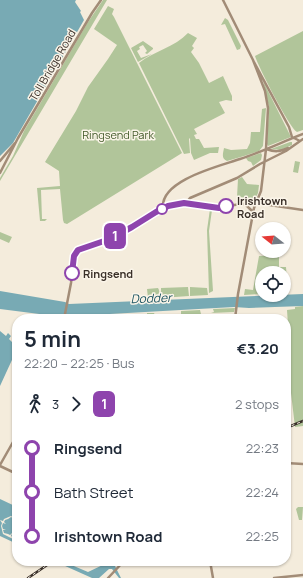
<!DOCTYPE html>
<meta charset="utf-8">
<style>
body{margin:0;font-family:Manrope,sans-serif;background:#f2f2f3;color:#1f2937;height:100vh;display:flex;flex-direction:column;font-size:15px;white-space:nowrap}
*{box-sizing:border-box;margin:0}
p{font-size:13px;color:#747a83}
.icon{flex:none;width:22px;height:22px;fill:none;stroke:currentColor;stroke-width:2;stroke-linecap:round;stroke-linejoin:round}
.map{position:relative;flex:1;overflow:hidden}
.panel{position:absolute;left:12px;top:314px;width:279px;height:252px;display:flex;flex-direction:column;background:#fff;border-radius:16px;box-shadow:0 1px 3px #0004}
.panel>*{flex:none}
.badge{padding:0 8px;border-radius:6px;font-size:14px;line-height:26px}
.needle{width:26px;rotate:287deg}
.tools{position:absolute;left:255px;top:222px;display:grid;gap:8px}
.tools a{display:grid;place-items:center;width:36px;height:36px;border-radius:50%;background:#fff;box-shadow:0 1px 3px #0004;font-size:20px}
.map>.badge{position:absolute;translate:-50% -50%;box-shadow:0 0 0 2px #fff}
.legs{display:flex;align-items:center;gap:6px;height:44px;padding:0 12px;font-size:13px}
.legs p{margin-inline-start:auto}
.overview{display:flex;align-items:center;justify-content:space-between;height:68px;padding:0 12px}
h1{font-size:22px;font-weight:700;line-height:30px}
ul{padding:0 12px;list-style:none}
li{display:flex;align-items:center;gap:14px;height:44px;font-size:15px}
li i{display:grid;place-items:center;width:6px;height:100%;margin:0 5px;background:currentColor}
li i::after{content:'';width:10px;height:10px;margin:-5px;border:3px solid;border-radius:50%;background:#fff}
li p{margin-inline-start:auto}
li:first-child i{background:linear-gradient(#0000 50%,currentColor 0)}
li:last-child i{background:linear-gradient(currentColor 50%,#0000 0)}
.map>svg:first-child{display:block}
</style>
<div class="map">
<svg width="303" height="578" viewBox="0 0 303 578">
<rect width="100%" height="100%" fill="#f4ecdc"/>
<path fill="#b1c59a" d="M103,0H107L0,181V178L13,156L24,131L88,22Z
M108,6L114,9L112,14L114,17L182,153L174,158L67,224L64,223L63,220L60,189L41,190L42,219H47L45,221H40L37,188L60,186L59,171L45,162L76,111L88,87L108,59L117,45L94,29Z
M225,18L228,20L241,46L240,49L237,50L225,24L221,25Z
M303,31V130L297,132C289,127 258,66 255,56Z
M188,33L197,38L192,46L194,48L191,52L199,63L209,83L223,76L232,96V101L226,100L219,102L225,113L194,129L197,134L194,135L196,139H199L204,148L219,147L218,153H210L194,160L191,153L190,138L189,139L190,153L184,154L139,63C154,51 175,47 188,33Z
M143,41L153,48V49L147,54L145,53L147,51L143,45L139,47L140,49L137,51L141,58L152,54L138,62L131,48Z
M263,81L291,137L268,146L267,144L269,107Z
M266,108L263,146L259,151L244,156L227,161C221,158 223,154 224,148L231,150L247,149L250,143L251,132H260L262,109Z
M290,142H292V145L281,150L271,149Z
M261,153L262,155L261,160L253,166L251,162L248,161L246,158Z
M295,161L300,162L298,173L293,172Z
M242,177L247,184L259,185L258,193L255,199L237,197L238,179Z
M210,209L212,210L209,231L213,291L209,293L207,230Z
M0,232L12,237L9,243L0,239Z
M279,255V267H286L288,293H284V273H262V294L244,295L245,289L253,290L259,256Z
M188,287L189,296L161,298V288Z
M190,287L207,288L208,295L190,296Z
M158,288L159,290L160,298H148L147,289Z
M303,306V426L295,427L291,393L288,386H287L289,376L287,371H289V355H290L287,310L295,309V307Z
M235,308L234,312L211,313L214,312L213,309Z
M200,310L201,314H181V311Z
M147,313H154L155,315H158V316L145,317V319H78V316L145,314V315H147Z
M298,507H303L302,520H299L296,509Z"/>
<path fill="#78aab4" d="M0,0H76L75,2L81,11L80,12L84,20L13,143L0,156Z
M0,291L65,302L69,304L303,294V306L249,308L234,307L74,316L64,315L63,317L0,309Z
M0,331L6,336L8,333L11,336L9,339L15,345L17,343V349L0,386Z
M0,499L17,507V544L0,536Z
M54,561H62L88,572L109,562L115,566L121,578H119L112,569H109L99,578H92Z"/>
<path fill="#f4ecdc" d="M11,516L17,520L15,519L13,522L15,519L11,517L8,519L9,522L8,519L5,520L4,522L6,524L3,523L2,526L3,529H6L3,530L4,533L8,534L10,530L8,534L10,535L13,532L11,536L13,537L16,533L14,537L16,538L17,537V541L3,534L1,526L2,523L0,520L3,521L4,519Z"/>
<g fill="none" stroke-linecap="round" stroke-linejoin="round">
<path stroke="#a28c77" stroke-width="2.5" d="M223,0L253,60L265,91L268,108L266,149L261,191L254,208L238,294L235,319
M254,62L289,127L292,137L300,141
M266,149C275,152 279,152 288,148
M0,161L15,143
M0,173L18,138L92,13L101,0
M186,203L190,198L237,178L260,164L286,151L303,139
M245,204L252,211L253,214
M163,208C160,180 220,166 240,159C262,152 282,142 303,134
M64,319L71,283L74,256L76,252L81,248L110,239L132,227L163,208L179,203H190L219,207L242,204L256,203L303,210
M286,463L303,464
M0,465L17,435
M0,466L17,474
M210,561L213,578
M108,578L124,561
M274,578L303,575"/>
<defs>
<path id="rail" d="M286,428L303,421
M28,578L53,561"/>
</defs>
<use href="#rail" stroke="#392f28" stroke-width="2.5"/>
<use href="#rail" stroke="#fbf5e9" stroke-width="1" stroke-dasharray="3" stroke-linecap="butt"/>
</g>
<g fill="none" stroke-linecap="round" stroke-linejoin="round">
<defs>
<path id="line-1" d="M72,273L74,256L78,250L110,239L132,227L156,212L168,206L184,203L219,208L226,206"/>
</defs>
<use href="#line-1" stroke="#fff" stroke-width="9"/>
<use href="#line-1" stroke="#8e44ad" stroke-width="6"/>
</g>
<g fill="#fff" stroke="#8e44ad" stroke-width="2">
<circle cx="226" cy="206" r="7"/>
<circle cx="162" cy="209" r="5"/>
<circle cx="72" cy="273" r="7"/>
</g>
<g text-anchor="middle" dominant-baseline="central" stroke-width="3" stroke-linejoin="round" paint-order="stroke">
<g font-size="11" fill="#392f28" stroke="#fbf5e9">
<text transform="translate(52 65) rotate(-60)">Toll Bridge Road</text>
</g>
<g font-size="11" fill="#425a29" stroke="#fbf5e9">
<text x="118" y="134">Ringsend Park</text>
</g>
<g font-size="11" font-weight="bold" fill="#392f28" stroke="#fbf5e9" text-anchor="start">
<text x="237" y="200">Irishtown<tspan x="237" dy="13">Road</tspan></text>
<text x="83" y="273">Ringsend</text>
</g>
<g font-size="12" font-style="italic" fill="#19525f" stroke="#fbf5e9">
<text transform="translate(151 298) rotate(-2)">Dodder</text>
</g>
</g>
</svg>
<div class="tools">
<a><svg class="needle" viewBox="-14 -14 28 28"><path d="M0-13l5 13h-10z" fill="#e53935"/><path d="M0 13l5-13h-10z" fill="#747a83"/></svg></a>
<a><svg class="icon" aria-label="locate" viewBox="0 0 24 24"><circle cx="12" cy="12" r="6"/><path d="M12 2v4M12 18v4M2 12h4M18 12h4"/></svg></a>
</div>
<b class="badge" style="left:115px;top:236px;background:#8e44ad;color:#fff">1</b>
<section class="panel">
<div class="overview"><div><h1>5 min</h1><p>22:20 – 22:25 · Bus</p></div><b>€3.20</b></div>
<div class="legs"><svg class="icon" aria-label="walk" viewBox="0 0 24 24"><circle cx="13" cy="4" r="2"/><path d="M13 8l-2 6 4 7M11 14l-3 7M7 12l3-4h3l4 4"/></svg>3<svg class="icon" aria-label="forward" viewBox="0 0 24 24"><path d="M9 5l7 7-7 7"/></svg><b class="badge" style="background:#8e44ad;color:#fff">1</b><p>2 stops</p></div>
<ul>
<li><i style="color:#8e44ad"></i><b>Ringsend</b><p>22:23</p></li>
<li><i style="color:#8e44ad"></i><span>Bath Street</span><p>22:24</p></li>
<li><i style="color:#8e44ad"></i><b>Irishtown Road</b><p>22:25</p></li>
</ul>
</section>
</div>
